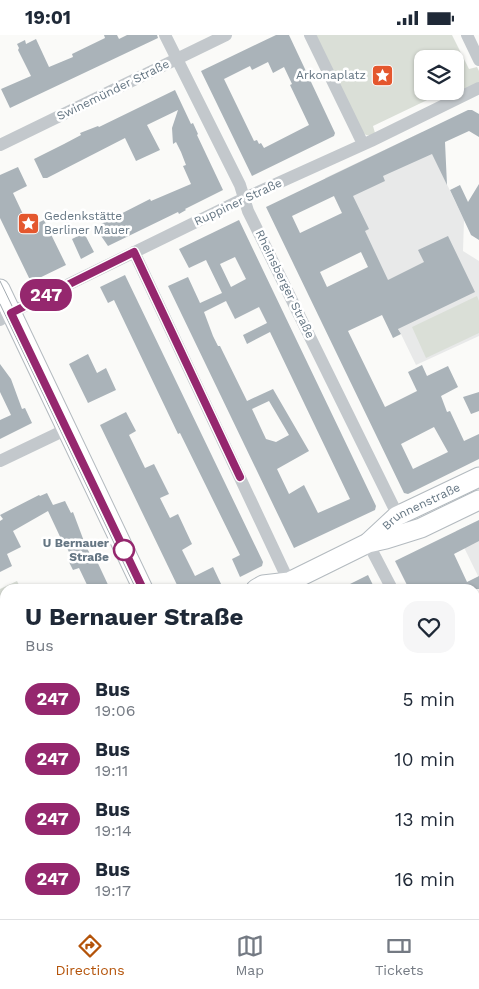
<!DOCTYPE html>
<meta charset="utf-8">
<style>
body{margin:0;font-family:"Work Sans",sans-serif;background:#f6f6f7;color:#1f2937;height:100vh;display:flex;flex-direction:column;font-size:19px;white-space:nowrap}
*{box-sizing:border-box;margin:0}
p{font-size:16px;color:#747a83}
.icon{flex:none;width:28px;height:28px;fill:none;stroke:currentColor;stroke-width:2;stroke-linecap:round;stroke-linejoin:round}
.map{position:relative;flex:1;overflow:hidden}
.sheet{position:absolute;left:0px;top:549px;width:480px;height:336px;display:flex;flex-direction:column;background:#fff;border-radius:15px 15px 0 0;box-shadow:0 1px 4px #0004}
.sheet>*{flex:none}
.badge{padding:0 10px;border-radius:16px;font-size:18px;line-height:32px}
.fabs{position:absolute;left:414px;top:15px;display:grid;gap:10px}
.fabs a{display:grid;place-items:center;width:50px;height:50px;border-radius:10px;background:#fff;box-shadow:0 1px 4px #0004;font-size:25px}
.map>.badge{position:absolute;translate:-50% -50%;box-shadow:0 0 0 2px #fff}
.round{display:grid;place-items:center;flex:none;width:52px;height:52px;border-radius:15px;background:#f6f6f7}
.head{display:flex;align-items:center;justify-content:space-between;height:85px;padding:0 25px}
h1{font-size:24px;font-weight:700;line-height:38px}
ul{padding:0;list-style:none}
li{display:flex;align-items:center;gap:15px;height:60px;padding:0 25px}
li div{flex:1}
li b{display:block;font-size:19px}
li em{font-style:normal}
li .badge{min-width:55px;font-weight:700;text-align:center}
.status{display:flex;justify-content:space-between;align-items:center;height:35px;padding:0 25px;background:#fff;direction:ltr}
.status svg{height:14px;fill:currentColor}
.tab-bar{display:flex;justify-content:space-around;align-items:center;height:70px;border-top:1px solid #e0e1e3;background:#fff;font-size:14px;color:#747a83}
.tab-bar a{display:grid;justify-items:center;gap:2px}
.tab-bar .selected{color:#b45309}
.map>svg:first-child{display:block}
</style>
<div class="status"><b>19:01</b><svg viewBox="0 0 49 12"><path d="M0 12V9h3v3zM5 12V6h3v6zM10 12V3h3v9zM15 12V0h3v12zM26 1h20v11H26zM47 4h2v5h-2z"/></svg></div>
<div class="map">
<svg width="479" height="884" viewBox="0 0 479 884">
<rect width="100%" height="100%" fill="#fafaf8"/>
<path fill="#e8e9e9" d="M422,97L464,185L463,216L479,226V301L416,330L325,143Z
M475,487L479,495V543L456,496Z
M479,621V690L477,691L475,687V623Z
M5,804V880H274L276,884H0V806Z"/>
<path fill="#dadfd7" d="M316,0H452L469,34L477,32L479,36V48L460,57L458,51L455,52V24H422V56H446L373,91L375,98L371,101L366,100L362,97Z
M477,261L479,266V298L426,323L412,292Z
M17,546L21,554H5V569L0,559V554Z"/>
<path fill="#aab3b9" fill-rule="evenodd" d="M104,0H117L119,4L127,0H157L158,3L10,73L1,54L31,41L18,15L19,13L17,9L25,5L26,9L36,4L49,32L73,22L72,19L105,3Z
M276,0H289L335,98L334,101L252,141L201,36ZM268,27L273,38L284,32L292,49L290,50L309,90L264,113L261,108L259,109L257,105L254,106L224,44L250,31L252,35Z
M175,55L191,89L193,88L198,99L197,100L223,155L185,174L186,175L179,179L178,177L108,211L95,192L150,164L151,166L191,149L183,131L186,130L181,117L176,107L173,109L172,93L178,75L147,90L160,115L136,126L125,103L47,143H43L34,124L64,109L81,100L80,98L98,91L99,92Z
M468,75H472L479,79V102L469,96L445,107L447,150L432,119L383,141L385,146L353,161L369,194L365,196L388,245L424,227L418,215L448,201L475,257L398,294L401,299L393,303L382,280L348,296L385,372L417,356L408,337L422,330L427,341L448,331L458,352L441,361L447,377L450,376L464,406L479,399V424L408,459L404,458L266,172ZM334,161L342,178L300,198L292,181ZM361,217L368,232L327,252L320,237ZM434,392L448,417L413,434L401,409Z
M18,132L27,151L13,158L29,192L44,185L66,230L31,247L0,183V140Z
M479,149V205L471,200L450,155L460,150L468,167Z
M239,185L376,471L375,475L294,513L168,251L188,242L200,268L222,258L206,225L189,233L179,214ZM235,222L246,244L231,252L220,229ZM226,266L235,284L259,272L267,288L243,300L247,309L270,297L350,464L318,478L304,450L289,459L277,434L309,416L273,354L247,366L220,311H218L213,301L204,277ZM269,366L289,400L276,407L266,404L252,374Z
M84,198L94,217L81,224L72,204Z
M125,240L263,527L262,531L240,542L232,524L240,520L180,398L178,399L114,265L108,268L100,252Z
M88,319L97,338L106,333L116,355L88,368L69,329Z
M0,329L11,344L22,374L25,373L32,388L0,404V385L11,380L0,357Z
M479,357V376L471,379L463,362Z
M126,377L136,396L129,400L145,433L154,429L169,459L160,463L170,483L178,479L192,509L182,515L195,541L213,532L222,551L217,554H179L100,390Z
M47,458L53,470L65,466L71,478L73,477L85,509L90,519L93,523L95,522L110,554H89L79,533L73,535L68,525L72,523L65,509L63,508L48,476L13,496L21,512L7,519L12,531L0,537V486L3,484L0,480L39,460L40,461Z
M479,485V506L454,519L467,547L479,541V554H409L395,526Z
M368,540L375,554H340Z"/>
<g fill="none" stroke-linecap="round" stroke-linejoin="round">
<defs>
<g id="secondary">
<path d="M0,254L143,554"/>
<path id="s1" d="M369,507L397,481L479,442"/>
<path d="M256,554L263,550L289,547L368,508L386,504L421,493L479,465"/>
<path d="M0,680L5,678"/>
<path d="M0,700L5,698"/>
<path d="M303,880L306,884"/>
</g>
</defs>
<use href="#secondary" stroke="#b3babf" stroke-width="21"/>
<path stroke="#c3c8cc" stroke-width="12" d="M165,0L240,150L248,176L401,487
M310,0L363,109
M467,0L479,25
M0,110L226,0
M134,217L289,547
M0,285L14,276L245,163L371,106L479,53
M0,426L67,394
M368,508L392,554
M475,718L479,726
M475,818L479,815
M362,884L369,880"/>
<use href="#secondary" stroke="#fff" stroke-width="19"/>
<path stroke="#a2aab0" stroke-width="1" d="M0,246L148,554
M0,269L136,554
M297,880L300,884
M308,880L310,884"/>
</g>
<g fill="none" stroke-linecap="round" stroke-linejoin="round">
<defs>
<path id="line" d="M143,554L11,278L134,217L240,442"/>
</defs>
<use href="#line" stroke="#fff" stroke-width="11"/>
<use href="#line" stroke="#95276e" stroke-width="8"/>
</g>
<defs>
<symbol id="sight-square" viewBox="-11 -11 22 22"><rect x="-9" y="-9" width="18" height="18" rx="4" fill="#e4572e" stroke="#fff"/><path d="M0-6L1.8-2.2L6-1.7L2.9 1.2L3.7 5.4L0 3.3L-3.7 5.4L-2.9 1.2L-6-1.7L-1.8-2.2Z" fill="#fff"/></symbol>
</defs>
<g fill-rule="evenodd">
<use href="#sight-square" x="370" y="28" width="25" height="25"/>
<use href="#sight-square" x="16" y="176" width="25" height="25"/>
</g>
<circle fill="#fff" stroke="#95276e" stroke-width="2.5" cx="124" cy="515" r="10"/>
<g text-anchor="middle" dominant-baseline="central" stroke-width="5" stroke-linejoin="round" paint-order="stroke">
<g font-size="12" fill="#657683" stroke="#fff" text-anchor="end">
<text x="366" y="40">Arkonaplatz</text>
<text x="44" y="181" text-anchor="start">Gedenkstätte<tspan x="44" dy="14">Berliner Mauer</tspan></text>
</g>
<g font-size="12" fill="#657683" stroke="#fff">
<text transform="translate(113 55) rotate(-26)">Swinemünder Straße</text>
<text transform="translate(238 167) rotate(-25)">Ruppiner Straße</text>
<text transform="translate(285 249) rotate(64)">Rheinsberger Straße</text>
<text stroke="none"><textPath href="#s1" startOffset="64">Brunnenstraße</textPath></text>
</g>
<g font-size="12" font-weight="bold" fill="#657683" stroke="#fff" text-anchor="end">
<text x="109" y="508">U Bernauer<tspan x="109" dy="14">Straße</tspan></text>
</g>
</g>
</svg>
<div class="fabs">
<a><svg class="icon" aria-label="layers" viewBox="0 0 24 24"><path d="M12 4l9 5-9 5-9-5zM3 14l9 5 9-5"/></svg></a>
</div>
<b class="badge" style="left:46px;top:260px;background:#95276e;color:#fff">247</b>
<section class="sheet">
<div class="head"><div><h1>U Bernauer Straße</h1><p>Bus</p></div><a class="round"><svg class="icon" aria-label="heart" viewBox="0 0 24 24"><path d="M12 20l-8-8c-3-5 5-10 8-4 3-6 11-1 8 4z"/></svg></a></div>
<ul>
<li><span class="badge" style="background:#95276e;color:#fff">247</span><div><b>Bus</b><p>19:06</p></div><em>5 min</em></li>
<li><span class="badge" style="background:#95276e;color:#fff">247</span><div><b>Bus</b><p>19:11</p></div><em>10 min</em></li>
<li><span class="badge" style="background:#95276e;color:#fff">247</span><div><b>Bus</b><p>19:14</p></div><em>13 min</em></li>
<li><span class="badge" style="background:#95276e;color:#fff">247</span><div><b>Bus</b><p>19:17</p></div><em>16 min</em></li>
</ul>
</section>
</div>
<nav class="tab-bar">
<a class="selected"><svg class="icon" aria-label="directions" viewBox="0 0 24 24"><path d="M12 3l9 9-9 9-9-9zM9 14v-3h6M13 9l2 2-2 2"/></svg>Directions</a>
<a><svg class="icon" aria-label="map" viewBox="0 0 24 24"><path d="M3 6l6-2 6 2 6-2v14l-6 2-6-2-6 2zM9 4v14M15 6v14"/></svg>Map</a>
<a><svg class="icon" aria-label="tickets" viewBox="0 0 24 24"><path d="M3 7h18v10H3zM15 7v10"/></svg>Tickets</a>
</nav>
